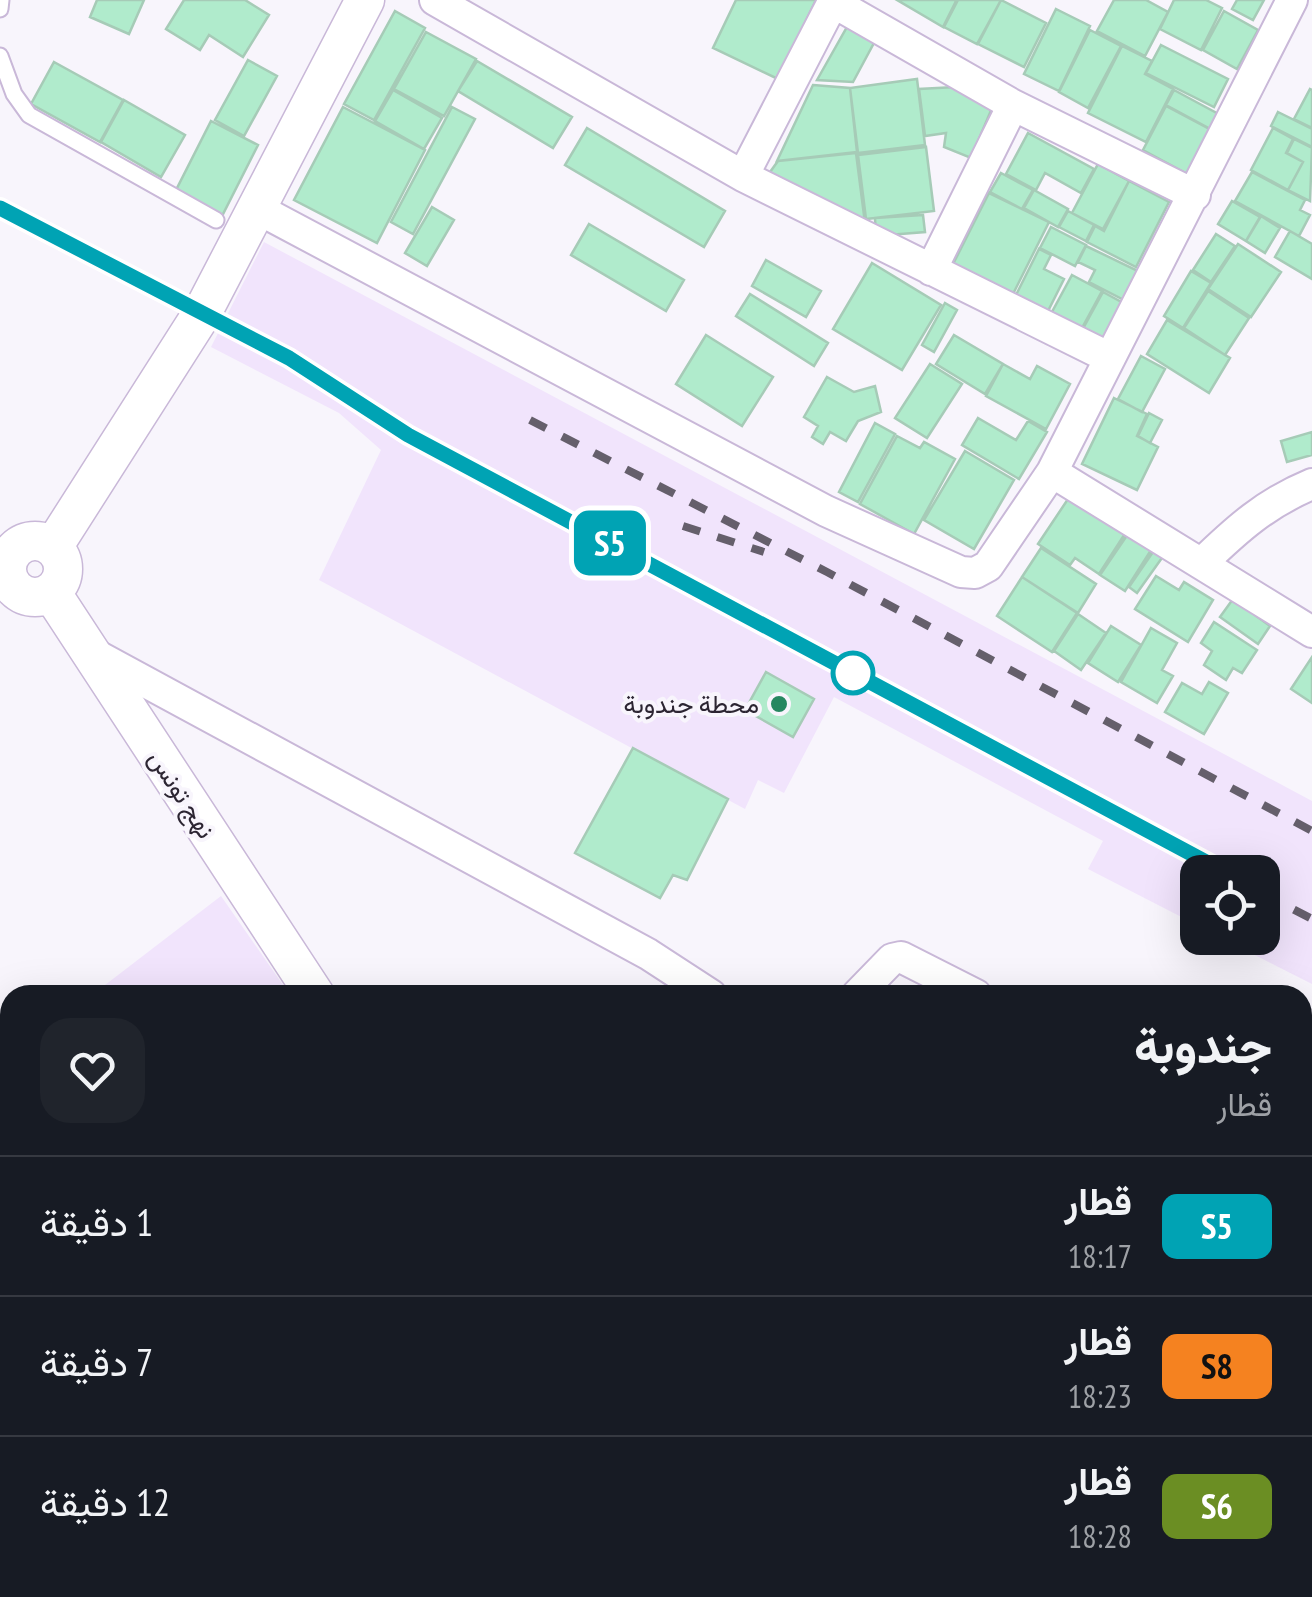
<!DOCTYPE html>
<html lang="ar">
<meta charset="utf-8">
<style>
body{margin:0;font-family:"PT Sans Narrow",Vazirmatn,sans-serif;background:#20242c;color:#f1f3f6;direction:rtl;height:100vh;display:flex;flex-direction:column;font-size:38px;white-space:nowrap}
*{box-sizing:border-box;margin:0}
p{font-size:32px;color:#9ea1a6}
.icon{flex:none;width:55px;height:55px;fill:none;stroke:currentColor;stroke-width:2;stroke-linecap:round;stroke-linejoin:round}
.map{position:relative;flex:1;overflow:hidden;direction:ltr}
.side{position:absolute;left:0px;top:985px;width:1312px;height:612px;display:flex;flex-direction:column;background:#171b24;border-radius:30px 30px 0 0;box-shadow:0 10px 40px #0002;direction:rtl}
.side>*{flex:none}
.badge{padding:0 20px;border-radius:15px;font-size:35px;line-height:65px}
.tools{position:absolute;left:1180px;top:855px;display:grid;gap:20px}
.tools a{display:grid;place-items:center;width:100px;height:100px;border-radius:20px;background:#171b24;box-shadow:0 10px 40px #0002;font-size:50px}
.map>.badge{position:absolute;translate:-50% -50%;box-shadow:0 0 0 5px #fff}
.round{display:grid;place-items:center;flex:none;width:105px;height:105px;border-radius:30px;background:#20242c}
.headline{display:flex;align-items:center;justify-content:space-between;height:170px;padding:0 40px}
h1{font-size:48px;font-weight:800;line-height:75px}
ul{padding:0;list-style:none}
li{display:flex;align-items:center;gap:30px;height:140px;padding:0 40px;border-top:2px solid #363941}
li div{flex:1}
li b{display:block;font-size:38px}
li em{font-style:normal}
li .badge{min-width:110px;font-weight:700;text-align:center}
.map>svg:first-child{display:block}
</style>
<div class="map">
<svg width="1312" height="1597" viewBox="0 0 1312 1597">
<rect width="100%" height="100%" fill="#f8f5fc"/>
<path fill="#f1e4fc" d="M264,242L1312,801V984L1221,938H1262V872H1198L1197,925L1088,869L1103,841L834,697L784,793L758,780L745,809L319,580L381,450L339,413L211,347Z
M221,896L290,995H92Z
M10,1058V1194L0,1182V1066Z"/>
<path fill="#eddefb" d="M299,1588H469L476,1597H306Z"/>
<path fill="#b0ebcc" stroke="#a6cbb7" stroke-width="2.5" d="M97,0H144L129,34L90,17Z
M184,0H245L269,15L243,57L209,35L200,50L166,29Z
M736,0H816L778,79L713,48Z
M897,0H954L956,1L943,27Z
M958,0H1001L977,44L944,27Z
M1001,0L1046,23L1024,67L978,44Z
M1114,0H1146L1168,12L1145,56L1097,31Z
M1174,0H1206L1222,8L1201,50L1160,29Z
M1237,0H1264L1253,20L1232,9Z
M1056,9L1090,26L1059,91L1024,74Z
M395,11L425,28L374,120L344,104Z
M1224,11L1258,30L1237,69L1203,50Z
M847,27L875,41L853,82L817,80Z
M1090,30L1121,46L1088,108L1059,92Z
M426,32L476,59L444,116L394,89Z
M1161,45L1228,79L1214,107L1146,73Z
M1122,46L1152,61L1145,74L1173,89L1146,142L1088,113Z
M248,60L277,76L244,136L215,120Z
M477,61L572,117L553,148L458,91Z
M54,62L123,100L100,142L31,104Z
M917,79L925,145L858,153L850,88Z
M813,85L850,88L857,152L777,161Z
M956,87L992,108L971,158L944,147L946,133L925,136L919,89Z
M1310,89L1312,90V128L1294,119Z
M393,90L442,118L424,149L375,121Z
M1174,90L1224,117L1216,132L1166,105Z
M124,100L185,135L161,177L101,142Z
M1166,106L1215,132L1191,176L1143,150Z
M343,107L425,150L377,243L294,200Z
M452,107L475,119L413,234L391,222Z
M1278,112L1312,129V147L1271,126Z
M211,121L258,145L220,220L173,196Z
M587,128L725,211L704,247L565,165Z
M1273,128L1293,139L1286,153L1303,162L1288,190L1251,170Z
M1028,133L1094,169L1081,193L1045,173L1036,190L1006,174Z
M1294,139L1312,148L1310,201L1288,190L1303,162L1287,153Z
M926,147L934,211L866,219L858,155Z
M856,153L865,223L765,179L778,161Z
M1098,164L1129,181L1103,229L1072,213Z
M1252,172L1305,200L1300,210L1310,215L1299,236L1235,201Z
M1001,173L1033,190L1022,209L990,192Z
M1129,181L1169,202L1136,267L1087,242L1095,226L1104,231Z
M1034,190L1068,209L1058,227L1024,208Z
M989,193L1049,222L1008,304L948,274Z
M1232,201L1260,217L1246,241L1218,224Z
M432,207L454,220L427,266L405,253Z
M1068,211L1094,225L1086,241L1059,227Z
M923,215L925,232L876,236L875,218Z
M1261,216L1280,228L1265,253L1246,241Z
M589,224L684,280L666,311L571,255Z
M1051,227L1086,245L1075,266L1040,248Z
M1290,231L1312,244V279L1275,257Z
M1216,234L1235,246L1211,282L1193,270Z
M1238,244L1281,272L1251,317L1208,289Z
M1086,246L1138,271L1124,300L1089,282L1095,270L1078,262Z
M1039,249L1051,255L1044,269L1064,279L1044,319L1012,303Z
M766,260L821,291L806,317L752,286Z
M872,263L941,305L902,370L833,329Z
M1191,271L1211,283L1183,328L1164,316Z
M1072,275L1102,291L1076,339L1046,323Z
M1208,291L1249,318L1225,355L1184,328Z
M1103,292L1125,304L1101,347L1079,336Z
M750,294L828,343L814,366L736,316Z
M945,303L957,310L934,352L922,345Z
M1167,320L1230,358L1209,393L1147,354Z
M706,335L773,377L742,426L676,384Z
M954,335L1003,364L985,394L936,364Z
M1141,356L1165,369L1142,412L1118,399Z
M930,364L962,384L927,438L895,418Z
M1003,364L1030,379L1037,366L1070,384L1046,429L986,396Z
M827,377L854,392L875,386L881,412L858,421L846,441L830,432L823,444L812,437L818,426L804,417Z
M1114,398L1147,414L1137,436L1158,447L1137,490L1082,464Z
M1149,413L1162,420L1150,443L1138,436Z
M978,418L1016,440L1028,421L1047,432L1019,479L962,445Z
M875,423L895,434L858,502L839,492Z
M1312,432V455L1287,462L1281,441Z
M897,436L920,448L924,442L955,459L914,534L860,504Z
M965,451L1014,480L974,549L924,520Z
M1072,493L1128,529L1099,574L1075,558L1070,565L1038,544Z
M1130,531L1153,547L1125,591L1100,575Z
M1041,548L1096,584L1078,613L1022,577Z
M1155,549L1164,555L1137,593L1129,587Z
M1156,576L1179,590L1184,582L1213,600L1188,642L1135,609Z
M1022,577L1077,613L1052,652L997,616Z
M1233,599L1270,626L1258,644L1220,617Z
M1078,614L1106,633L1081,670L1054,651Z
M1214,622L1257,650L1242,673L1233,668L1226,680L1204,665L1212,651L1201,643Z
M1111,626L1141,645L1118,682L1088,663Z
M1151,628L1177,643L1162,670L1173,676L1157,703L1121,682Z
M1312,657V703L1291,689Z
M766,672L814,699L793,737L745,710Z
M1209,682L1228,693L1204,734L1165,712L1182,683L1202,694Z
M633,748L728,799L687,880L673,875L660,898L575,853Z"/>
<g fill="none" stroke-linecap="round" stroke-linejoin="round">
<defs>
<path id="service" d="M0,9L1,0
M0,56L14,94L29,115L216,220"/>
<path id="minor" d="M435,0L743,176L1110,358
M833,2L1013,105L1195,195
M743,176L834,0
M258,209L826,511L961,572L975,573L988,566L1052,472L1292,0
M931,270L1013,105
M1052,472L1312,632
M1202,563C1237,529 1266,503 1312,484
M94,654L648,954L711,995
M857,995L892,959L901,957L976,995
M1302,1169L1312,1174
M0,1234L10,1246
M0,1568L10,1560
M277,1588L285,1597
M488,1588L495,1597
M1192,1588L1200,1597"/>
<path id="tertiary" d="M7 569a28 28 0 1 1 56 0a28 28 0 1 1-56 0Z
M53,547L201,315L365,0
M51,592L315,995
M1302,1349L1312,1342
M738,1588L745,1597
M942,1597L956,1588"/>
</defs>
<use href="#service" stroke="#c9b8d8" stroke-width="19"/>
<use href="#minor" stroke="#c9b8d8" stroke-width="34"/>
<use href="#tertiary" stroke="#c9b8d8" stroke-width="41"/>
<use href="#service" stroke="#fff" stroke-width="15"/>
<use href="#minor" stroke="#fff" stroke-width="30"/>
<use href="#tertiary" stroke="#fff" stroke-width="38"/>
<path stroke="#655f6b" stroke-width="8" stroke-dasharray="18 18" stroke-linecap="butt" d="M0,208L289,358L407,435L1225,872
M530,420L827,572L1312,831
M683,526L764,552
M1262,893L1312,919"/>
</g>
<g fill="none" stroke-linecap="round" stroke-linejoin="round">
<defs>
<path id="line" d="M0,208L289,358L408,435L1225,872"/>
</defs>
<use href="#line" stroke="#fff" stroke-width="22"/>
<use href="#line" stroke="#00a3b4" stroke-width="15"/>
</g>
<circle fill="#fff" stroke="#00a3b4" stroke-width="5" cx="853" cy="673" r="20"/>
<circle fill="#268760" stroke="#f8f5fc" stroke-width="4" cx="779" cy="704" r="10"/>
<g text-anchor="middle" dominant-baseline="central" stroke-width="8" stroke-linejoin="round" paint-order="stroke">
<g font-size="25" fill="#2c2532" stroke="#f8f5fc" text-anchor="end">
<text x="759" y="704">محطة جندوبة</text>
</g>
<g font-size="25" fill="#2c2532" stroke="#f8f5fc">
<text transform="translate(182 794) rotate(57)">نهج تونس</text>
</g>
</g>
</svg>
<div class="tools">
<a><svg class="icon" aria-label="locate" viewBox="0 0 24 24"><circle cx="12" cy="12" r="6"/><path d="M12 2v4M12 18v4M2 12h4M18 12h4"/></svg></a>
</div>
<b class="badge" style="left:610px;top:543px;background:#00a3b4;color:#fff">S5</b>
<section class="side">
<div class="headline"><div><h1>جندوبة</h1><p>قطار</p></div><a class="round"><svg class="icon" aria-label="heart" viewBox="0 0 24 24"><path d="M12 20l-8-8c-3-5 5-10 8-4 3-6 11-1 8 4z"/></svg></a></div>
<ul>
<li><span class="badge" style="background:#00a3b4;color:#fff">S5</span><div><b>قطار</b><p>18:17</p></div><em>1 دقيقة</em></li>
<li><span class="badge" style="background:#f58220;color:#111">S8</span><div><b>قطار</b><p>18:23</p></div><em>7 دقيقة</em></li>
<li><span class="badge" style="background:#6b8e23;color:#fff">S6</span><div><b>قطار</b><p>18:28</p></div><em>12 دقيقة</em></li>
</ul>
</section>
</div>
